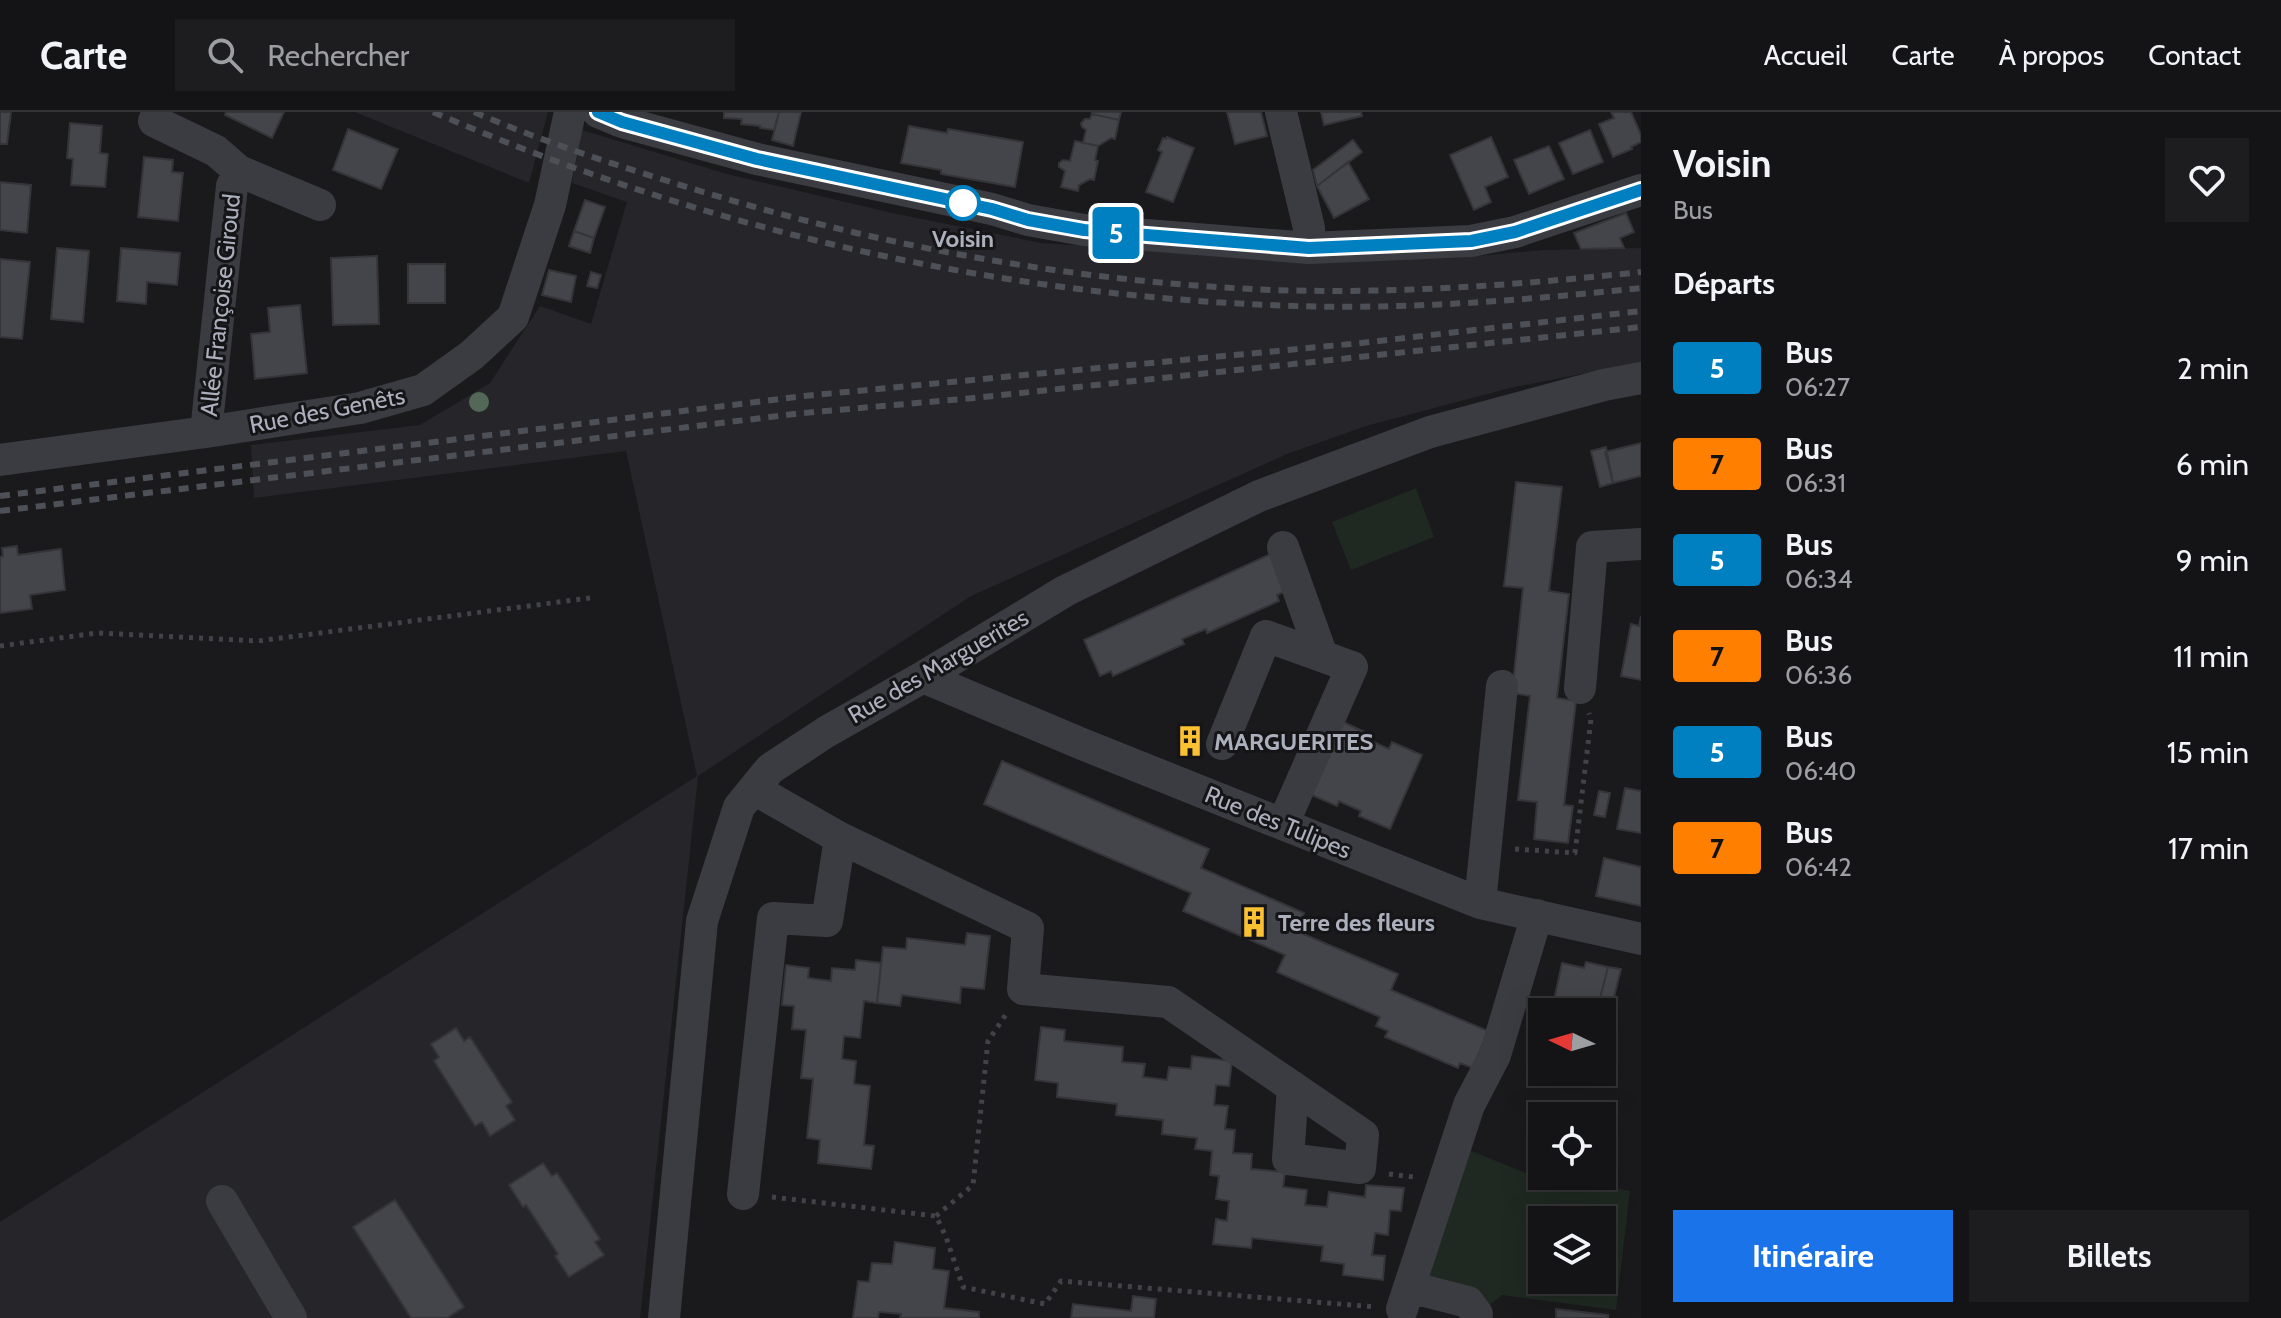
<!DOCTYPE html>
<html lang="fr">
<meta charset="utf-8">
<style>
body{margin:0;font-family:Cabin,sans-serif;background:#1d1d1f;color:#f1f3f6;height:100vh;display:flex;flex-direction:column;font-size:30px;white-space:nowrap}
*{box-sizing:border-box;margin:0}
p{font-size:26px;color:#9d9ea1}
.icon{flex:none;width:44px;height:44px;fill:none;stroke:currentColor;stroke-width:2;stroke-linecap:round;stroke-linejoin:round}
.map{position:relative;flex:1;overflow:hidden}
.side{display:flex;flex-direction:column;background:#141416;width:640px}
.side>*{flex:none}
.badge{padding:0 16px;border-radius:6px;font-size:28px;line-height:52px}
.needle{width:52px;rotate:275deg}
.fabs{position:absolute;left:1528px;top:886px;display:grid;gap:16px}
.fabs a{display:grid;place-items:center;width:88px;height:88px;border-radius:0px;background:#141416;box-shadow:0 8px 32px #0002,0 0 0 2px #333335;font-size:40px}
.map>.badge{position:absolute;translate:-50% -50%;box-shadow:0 0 0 4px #fff}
h2{padding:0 32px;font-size:30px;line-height:72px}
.round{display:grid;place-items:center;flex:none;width:84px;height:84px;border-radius:0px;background:#1d1d1f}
.headline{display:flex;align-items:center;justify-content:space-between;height:136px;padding:0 32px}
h1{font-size:38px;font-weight:700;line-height:60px}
.cta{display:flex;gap:16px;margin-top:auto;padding:16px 32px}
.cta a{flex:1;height:92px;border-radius:0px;background:#1a73e8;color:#fff;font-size:32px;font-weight:700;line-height:92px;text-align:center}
.cta a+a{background:#1d1d1f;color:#f1f3f6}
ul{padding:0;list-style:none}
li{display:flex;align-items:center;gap:24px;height:96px;padding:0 32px}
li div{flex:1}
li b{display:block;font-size:30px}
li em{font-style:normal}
li .badge{min-width:88px;font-weight:700;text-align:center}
header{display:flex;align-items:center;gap:48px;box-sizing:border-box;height:112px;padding:0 40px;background:#141416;border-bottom:2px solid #333335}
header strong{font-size:38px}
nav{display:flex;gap:44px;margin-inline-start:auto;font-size:28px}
.search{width:560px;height:72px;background:#1d1d1f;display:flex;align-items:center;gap:20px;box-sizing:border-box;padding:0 28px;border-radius:0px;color:#9d9ea1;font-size:30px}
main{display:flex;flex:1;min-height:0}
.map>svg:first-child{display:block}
</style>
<header>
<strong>Carte</strong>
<div class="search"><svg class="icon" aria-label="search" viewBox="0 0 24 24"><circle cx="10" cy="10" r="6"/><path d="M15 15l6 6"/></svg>Rechercher</div>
<nav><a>Accueil</a><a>Carte</a><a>À propos</a><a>Contact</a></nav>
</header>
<main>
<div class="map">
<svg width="1641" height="1206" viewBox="0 0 1641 1206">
<rect width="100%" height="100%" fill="#1a1a1d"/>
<path fill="#26262a" d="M355,0H548L529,71Z
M582,18L727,62L892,101L1041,131L1307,148L1455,146L1544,138L1641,136V250L1510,276L1366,314L1287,342L971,484L698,664L640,1206H0V1110L697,664L626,339L254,386L251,333L420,313L490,271L540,194L591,212L627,90L572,71Z"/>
<path fill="#1f2821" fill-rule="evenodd" d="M1416,376L1434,425L1351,458L1332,410Z
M1466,1037L1526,1061L1630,1079L1616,1198L1502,1183L1482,1199L1418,1172ZM1542,1108H1602V1168H1542Z"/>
<path fill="#44454a" stroke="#343439" stroke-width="2" d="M0,0H11L7,32H0Z
M226,0H284L272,26L225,3Z
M724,0H779L774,18L760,16V14L741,12L742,7L724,6Z
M779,0H801L793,34L772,28Z
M1092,0H1121L1119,8L1092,2Z
M1227,0H1261L1267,24L1235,32Z
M1321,0H1361L1362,4L1324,13Z
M1611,0H1631L1641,23V30L1631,35L1632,37L1613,45L1599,12L1614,6Z
M1092,2L1119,8L1115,27L1111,26L1098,34L1083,31L1086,18L1082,15L1081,11L1085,7H1090Z
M70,11L102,14L100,41L108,42L105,75L71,73L73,47L67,46Z
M909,14L947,21L948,17L1023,30L1015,75L941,62V58L901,51Z
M348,17L398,37L381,77L333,58Z
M1590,18L1603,50L1573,62L1559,31Z
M1167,25L1194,36L1173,90L1146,80L1162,40L1158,38L1163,26L1166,27Z
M1491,25L1508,65L1485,75L1491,90L1474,98L1450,43Z
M1353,28L1362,40L1317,74L1313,58Z
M1075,29L1098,34L1095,48L1098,49L1094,68L1090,67L1079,73L1078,79L1061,75L1065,59L1059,55V51L1063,48L1070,49Z
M1549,34L1564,67L1529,82L1514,48Z
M144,45L173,48L172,60L183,61L178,109L138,105Z
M1348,50L1369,87L1334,106L1317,74Z
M0,70L31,73L27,121L0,118Z
M585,88L605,95L594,126L574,119Z
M1626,101L1634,120L1620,126L1624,136L1581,137L1574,121Z
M574,119L594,126L590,141L569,134Z
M57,136L89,139L83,210L51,207Z
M121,136L180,141L177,173L147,170L146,192L117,189Z
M377,144L379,212L333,213L331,146Z
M0,147L30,150L22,227L0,225Z
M408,152H445V191H408Z
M549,158L576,164L571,190L542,183Z
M591,160L601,163L597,176L587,174Z
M300,193L307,261L255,267L251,222L270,220L268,196Z
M1641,331V364L1613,371L1605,340Z
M1606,335L1613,371L1600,375L1591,339Z
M1516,370L1562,375L1549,479L1569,482L1557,586L1576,589L1564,693L1573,694L1568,731L1534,727L1537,690L1518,688L1530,584L1512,581L1523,476L1504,474Z
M17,434L18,443L61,437L65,478L30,483L32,497L0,501V445L3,444L2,436Z
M1273,441L1289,477L1277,483L1279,489L1207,521L1206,517L1182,527L1184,532L1113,564L1111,559L1100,564L1084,528Z
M1641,504V568L1621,564L1631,512L1639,514Z
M1339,608L1369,622L1367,627L1389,637L1392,630L1422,643L1390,717L1359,704L1361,699L1339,689L1337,694L1307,681Z
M1186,618L1202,625L1194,640L1179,633Z
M1002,649L1209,737L1201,756L1304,801L1296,819L1398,862L1391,878L1488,919L1473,956L1460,951L1458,956L1385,925L1388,919L1376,914L1380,905L1277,860L1285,843L1183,799L1191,781L984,692Z
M1625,676L1641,679V721L1617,717Z
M1599,679L1610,681L1605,705L1594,703Z
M1604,746L1641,755V794L1596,784Z
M967,821L990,824L984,877L961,875L960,891L902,883L900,894L877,891L883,835L906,837L907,826L965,833Z
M856,848L881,851L877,891L864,889L860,926L844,924L842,947L856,949L854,972L870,974L864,1033L874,1034L871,1057L818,1051L820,1028L807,1026L813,967L801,966L806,918L792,917L794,894L782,893L786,853L809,856L808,866L831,869L832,856L855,858Z
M1586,850L1608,855L1598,894L1580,891L1579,899L1553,893L1562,851L1584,856Z
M1608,855L1621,857L1609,905L1602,904V900L1579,899L1580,891L1598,894Z
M1041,915L1065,918L1064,929L1123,935L1122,950L1145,952L1143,965L1167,968L1169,955L1191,957L1192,944L1232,949L1229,974L1216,973L1214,993L1228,994L1225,1017L1235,1018L1233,1041L1252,1042L1251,1057L1285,1060L1283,1075L1307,1078L1305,1093L1327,1095L1329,1080L1365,1085L1366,1073L1404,1076L1401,1099L1390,1098L1388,1123L1375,1121L1372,1143L1385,1144L1383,1168L1343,1163L1344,1152L1321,1149L1323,1134L1252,1126L1251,1136L1213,1132L1216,1107L1227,1109L1229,1089L1216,1087L1219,1064L1210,1063L1212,1039L1195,1037L1197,1026L1162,1022L1163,1008L1116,1003L1117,992L1057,985L1058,971L1035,968Z
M456,916L464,929L470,925L512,990L506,994L515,1008L490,1024L482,1010L475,1014L434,949L439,945L431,932Z
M543,1051L552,1064L557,1061L600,1127L595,1130L604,1143L569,1165L555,1144L558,1142L526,1093L523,1095L509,1073Z
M395,1088L464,1195L447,1206H411L353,1115Z
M895,1130L935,1136L933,1157L949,1159L944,1196L979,1200V1206H900L901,1202L879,1200L878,1206H853L858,1169L869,1170L872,1151L892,1152Z
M1133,1184L1156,1187L1154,1206H1071L1073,1192L1131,1199Z
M1556,1197L1608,1203V1206H1556Z"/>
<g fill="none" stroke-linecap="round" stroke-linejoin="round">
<path stroke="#414349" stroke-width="5" stroke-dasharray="4 6" stroke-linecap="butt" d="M0,534L97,521L258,529L590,486
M1515,737L1575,741L1591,607L1589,601
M1389,1062L1414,1065
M772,1085L936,1104L946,1125L963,1175L1045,1192L1061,1169L1376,1195
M936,1104L973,1073L988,929L1007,901"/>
<path stroke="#3b3c42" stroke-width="32" d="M598,0L622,10L757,47L992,97L1028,108L1084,118L1309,136L1471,129L1515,120L1641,78
M1281,0L1309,116V136
M154,9L216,39L239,59
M206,320L232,74L239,59L320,93
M0,348L206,320L360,296L423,278L472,243L513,205L550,93L570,0
M1283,435L1322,544
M923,565L1082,632L1480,791L1641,827
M1580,576L1592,435L1641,432
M1222,632L1266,524L1352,555L1283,712
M840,726L1028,816L1023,877L1168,890L1363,1023L1360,1056L1288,1047L1293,975
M1480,791L1502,574
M743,1082L773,806L827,809L840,726L754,677
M222,1089L291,1206
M1409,1175L1468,1190L1477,1202
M1402,1197L1469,993L1495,943L1537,803
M664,1206L702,809L739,695L770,657L826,620L923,565L1065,479L1259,384L1430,320L1604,273L1641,266"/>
<path stroke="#4e5057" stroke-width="6" stroke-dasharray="10 8" stroke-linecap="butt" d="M433,0C697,114 982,181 1269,193C1393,199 1518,189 1641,176
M474,0C539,28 606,50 674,71C867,132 1070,170 1273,178C1396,182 1519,173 1641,160
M0,384L804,284L1361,231L1641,199
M0,399L803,301L974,286L1641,215"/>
</g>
<circle fill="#536857" cx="479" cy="290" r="10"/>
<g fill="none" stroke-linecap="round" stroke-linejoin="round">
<defs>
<path id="line" d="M598,0L622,10L757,47L992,97L1028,108L1084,118L1309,136L1471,129L1515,120L1641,78"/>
</defs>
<use href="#line" stroke="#fff" stroke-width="18"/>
<use href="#line" stroke="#0080c0" stroke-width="12"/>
</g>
<defs>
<symbol id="building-bare" viewBox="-9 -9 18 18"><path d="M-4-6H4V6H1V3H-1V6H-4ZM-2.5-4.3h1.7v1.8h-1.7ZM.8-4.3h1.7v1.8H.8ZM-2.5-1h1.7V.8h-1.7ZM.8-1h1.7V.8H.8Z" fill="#fcc033" stroke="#151518" stroke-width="2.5" paint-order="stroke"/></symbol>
</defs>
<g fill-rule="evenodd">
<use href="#building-bare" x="1168" y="607" width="44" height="44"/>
<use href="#building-bare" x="1232" y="788" width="44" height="44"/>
</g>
<circle fill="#fff" stroke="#0080c0" stroke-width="4" cx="963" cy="91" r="16"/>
<g text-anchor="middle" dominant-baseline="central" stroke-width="6" stroke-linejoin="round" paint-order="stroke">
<g font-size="24" font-weight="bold" fill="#acb0bd" stroke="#151518">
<text x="963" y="126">Voisin</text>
</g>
<g font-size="24" fill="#acb0bd" stroke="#151518">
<text transform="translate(220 193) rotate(-84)">Allée Françoise Giroud</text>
<text transform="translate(327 298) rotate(-11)">Rue des Genêts</text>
<text transform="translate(938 554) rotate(-30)">Rue des Marguerites</text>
<text transform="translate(1278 710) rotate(22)">Rue des Tulipes</text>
</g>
<g font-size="24" font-weight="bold" fill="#acb0bd" stroke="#151518" text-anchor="start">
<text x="1214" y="629">MARGUERITES</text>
<text x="1278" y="810">Terre des fleurs</text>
</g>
</g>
</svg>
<div class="fabs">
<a><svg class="needle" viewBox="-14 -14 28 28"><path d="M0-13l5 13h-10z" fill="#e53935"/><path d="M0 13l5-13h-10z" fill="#9d9ea1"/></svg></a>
<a><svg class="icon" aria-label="locate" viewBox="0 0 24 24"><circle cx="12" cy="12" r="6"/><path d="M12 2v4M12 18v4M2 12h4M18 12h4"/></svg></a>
<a><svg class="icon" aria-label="layers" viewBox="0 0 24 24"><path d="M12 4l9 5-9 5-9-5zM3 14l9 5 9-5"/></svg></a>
</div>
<b class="badge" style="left:1116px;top:121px;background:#0080c0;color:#fff">5</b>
</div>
<section class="side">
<div class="headline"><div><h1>Voisin</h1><p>Bus</p></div><a class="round"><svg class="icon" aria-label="heart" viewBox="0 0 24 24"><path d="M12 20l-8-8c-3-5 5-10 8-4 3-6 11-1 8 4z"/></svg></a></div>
<h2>Départs</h2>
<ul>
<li><span class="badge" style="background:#0080c0;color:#fff">5</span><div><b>Bus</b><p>06:27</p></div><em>2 min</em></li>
<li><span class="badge" style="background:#ff8000;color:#111">7</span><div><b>Bus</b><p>06:31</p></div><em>6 min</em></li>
<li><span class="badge" style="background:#0080c0;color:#fff">5</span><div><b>Bus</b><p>06:34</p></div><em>9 min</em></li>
<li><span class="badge" style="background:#ff8000;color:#111">7</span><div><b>Bus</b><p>06:36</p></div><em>11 min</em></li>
<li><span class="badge" style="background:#0080c0;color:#fff">5</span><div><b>Bus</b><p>06:40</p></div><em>15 min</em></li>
<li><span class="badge" style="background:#ff8000;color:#111">7</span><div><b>Bus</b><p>06:42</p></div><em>17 min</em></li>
</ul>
<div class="cta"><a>Itinéraire</a><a>Billets</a></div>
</section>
</main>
